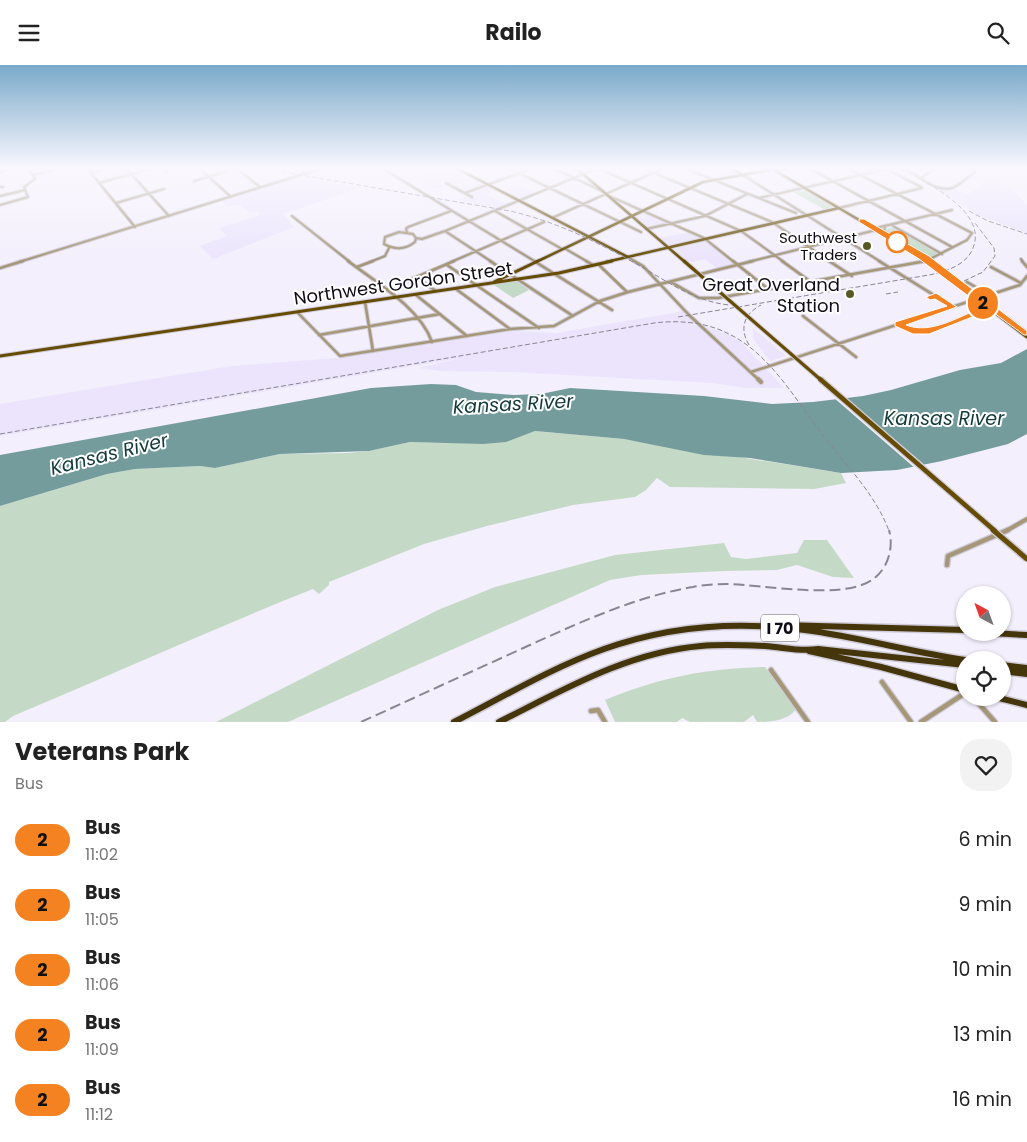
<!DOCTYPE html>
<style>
body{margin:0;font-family:Poppins,sans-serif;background:#f2f2f2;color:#222;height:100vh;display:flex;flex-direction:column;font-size:19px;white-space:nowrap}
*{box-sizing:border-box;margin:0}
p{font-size:16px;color:#767676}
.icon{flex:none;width:28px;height:28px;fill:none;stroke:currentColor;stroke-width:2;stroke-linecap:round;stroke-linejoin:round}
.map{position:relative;height:657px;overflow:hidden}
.side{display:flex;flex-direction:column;background:#fff;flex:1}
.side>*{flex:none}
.badge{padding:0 10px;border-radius:16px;font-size:18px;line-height:32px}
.needle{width:32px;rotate:319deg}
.controls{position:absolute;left:956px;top:521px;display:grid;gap:10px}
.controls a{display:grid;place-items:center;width:55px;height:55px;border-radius:50%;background:#fff;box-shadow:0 1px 4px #0004;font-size:25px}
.map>.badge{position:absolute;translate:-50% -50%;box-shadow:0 0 0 2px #fff}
.round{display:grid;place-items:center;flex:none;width:52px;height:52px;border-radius:20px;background:#f2f2f2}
.headline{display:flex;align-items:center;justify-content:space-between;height:85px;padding:0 15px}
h1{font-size:24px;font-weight:700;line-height:38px}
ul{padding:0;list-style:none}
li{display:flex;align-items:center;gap:15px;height:65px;padding:0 15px}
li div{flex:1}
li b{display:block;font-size:19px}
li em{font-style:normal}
li .badge{min-width:55px;font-weight:700;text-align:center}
header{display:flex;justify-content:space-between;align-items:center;height:65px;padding:0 15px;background:#fff;font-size:22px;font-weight:700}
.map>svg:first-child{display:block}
</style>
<header><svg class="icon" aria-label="menu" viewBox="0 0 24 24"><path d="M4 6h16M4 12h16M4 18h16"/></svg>Railo<svg class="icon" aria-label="search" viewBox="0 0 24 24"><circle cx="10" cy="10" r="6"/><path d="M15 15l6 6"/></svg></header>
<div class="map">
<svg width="1027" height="657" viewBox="0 0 1027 657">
<rect width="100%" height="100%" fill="#f3effc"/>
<path fill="#ebe4fc" d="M442,103H455L469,111L459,115L477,124L465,128L448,119L436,124L416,112Z
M298,111L360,123L283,149L294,162L213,194L200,181L227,171L219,163L260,150L257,147H249L238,139L228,142L221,135Z
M992,112L1013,125L1027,140V168L980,151L943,127L942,124H953L968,129Z
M520,120L536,128L519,134L503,126Z
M488,121L497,125L487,129L508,140L500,143L457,135Z
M643,147L669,158L648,162L636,152Z
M689,167L703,174L671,181L660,173Z
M706,176L736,200L718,204L705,194L692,197L687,196L674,184Z
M684,246L696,258L689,259L713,264L730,270L742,278L784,323H748L712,318L511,307L441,306L419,303L460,293L0,371V339L232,301L337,293L499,268L512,266L557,268Z
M753,263L764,272L786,291L770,296L753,273Z"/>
<path fill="#c5dac6" d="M805,125L833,142L824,144L793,127Z
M889,163L896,164L939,189L930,194L885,166Z
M516,216L529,225L513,233L494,220Z
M535,366L624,374L841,408L846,418L814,424L670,422L657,413L646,425L635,432L573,440L487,461L424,479L329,517V520L319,529L313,524C212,564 113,609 13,651L5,657H0V441L107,409L135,404L200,401L215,403L280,389L346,388L369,386L410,377L456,378L524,370Z
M804,475H827L854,513L833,512L797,500L777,505L724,506L641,510L610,515L288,657H216L438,545L495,522L615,490L724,478L731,492L746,494L797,488Z
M765,602L796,644C788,656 770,657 757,657L753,650L744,657H690L682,653L677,657H615L605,635C662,612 703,604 765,602Z"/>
<path fill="#759c9c" d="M1027,284V369L1008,379L942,396L897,405L841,408L750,393L704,390L624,374L535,366L506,377L483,379L410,377L369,386L280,389L215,403L200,401L135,404L107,409L0,441V390L371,323L431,319L456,320L476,327L513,330L541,329L570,323L704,331L772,339L813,337L863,331L891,325L960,305L1001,298Z"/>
<path fill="#f3effc" d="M844,331L927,402L916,404L833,332Z"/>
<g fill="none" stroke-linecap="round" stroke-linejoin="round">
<defs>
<path id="minor-far3" d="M27,103L33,110
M87,103L135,162
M126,103L169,151
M162,103L167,107
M199,103L230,131
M236,103L260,122
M382,103L536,197
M508,103L641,167
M553,103L604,127
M597,103L741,166L784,197
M642,103L772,157L831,197
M684,103L796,148
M809,103L952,182
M847,103L972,168L967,175L924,197
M905,103C917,110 937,128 952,123C960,120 968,112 975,107L973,103
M887,104L921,122
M0,107L14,103
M91,108L109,103
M33,110L60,103
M746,112L881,197
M921,113L936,103
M194,116L237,103
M99,118L153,103
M446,118L472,132
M0,122H3
M465,128L533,103
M607,130L704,173L734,197
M0,131L25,125
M759,133L887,104
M116,138L164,124
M0,140L28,132L24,122L35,114L33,110
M839,143L922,123
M495,146L562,184
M292,151L350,197
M552,153L664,103
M893,161L942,189
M876,163L952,145
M885,163L884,166L896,174
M646,164L705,151L747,129
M445,166L492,197
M399,167L413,169L416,173L415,177C405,185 395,185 384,179L385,172Z
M407,167L406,164L408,162L451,146
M416,173L422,174L445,166L598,103
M564,183L588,197
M628,192L636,197
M1021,194L1023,197
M19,197L323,103
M370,197L385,191L389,183
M451,197L544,157
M748,197L876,165"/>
<path id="minor-far2" d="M348,196C377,218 420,243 432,277
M490,196L573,251
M534,196L612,245
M586,196L593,200
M634,196L643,201L689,250L759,315
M733,196L768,224
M782,196L811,217
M829,196L852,211
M879,196L953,242
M1022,196L1027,202
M598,199L627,227
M447,200L539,263
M357,202L373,196
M991,202L1021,218
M0,203L23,196
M417,213L436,226
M671,217L699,233H718L926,196
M967,217L989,230
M456,224L510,264
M386,225L454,196
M416,230L467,271
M365,237L373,286
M297,247L340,291L510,264L554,261L600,236L628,227L753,196
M803,251L856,292
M899,260C934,275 958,251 991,242
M319,270L440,249
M751,307L1020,220L1027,211"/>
<path id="minor-far1" d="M758,314L761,317
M1006,466L1027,454"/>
<path id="minor" d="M947,500L948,491L1008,465
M771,605L808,657
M882,617L911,657
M973,632L995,657
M591,646L598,645L605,657
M921,657L965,628"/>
<path id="major-far1" d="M456,103L628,192
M576,103L685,197
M731,103L744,111
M774,105L895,176
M779,105L788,103
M536,197L703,117L780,103
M606,197L839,143"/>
<path id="major" d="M684,196L692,203
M494,217L538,196
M989,243L1027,272
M1007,253L1027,268
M0,291L559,208L612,196"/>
<path id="highway" d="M781,560L965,565
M990,568L1027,570
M809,586L881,602L965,625
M1002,600L1027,603
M1002,606L1027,609
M995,632L1027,640
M454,657C503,632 551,603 604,584C668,561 738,556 805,565C859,572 911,587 965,595
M499,657C563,625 628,587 701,581C721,579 744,580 765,581C783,582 800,587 818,584L965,600"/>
</defs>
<use href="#minor-far3" stroke="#cfcbd8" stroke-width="4"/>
<use href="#minor-far2" stroke="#cfcbd8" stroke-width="4.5"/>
<use href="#minor-far1" stroke="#cfcbd8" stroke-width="6"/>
<use href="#minor" stroke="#cfcbd8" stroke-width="7"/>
<use href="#major-far1" stroke="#cfcbd8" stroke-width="4.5"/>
<use href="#major" stroke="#cfcbd8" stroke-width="5"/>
<use href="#highway" stroke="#cfcbd8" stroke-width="9"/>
<use href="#minor-far3" stroke="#a59778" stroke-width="2"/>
<use href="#minor-far2" stroke="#a59778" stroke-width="2.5"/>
<use href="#minor-far1" stroke="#a59778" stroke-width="4"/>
<use href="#minor" stroke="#a59778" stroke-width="4.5"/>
<use href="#major-far1" stroke="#654c02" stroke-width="2.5"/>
<use href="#major" stroke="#654c02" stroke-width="3"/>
<use href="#highway" stroke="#45350a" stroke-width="6"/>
<path stroke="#898591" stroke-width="1" stroke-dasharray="5 2.5" stroke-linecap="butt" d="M260,103L510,146C554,156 593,175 633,197C664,214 692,236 729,240
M969,146L988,156L1027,169
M964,216L983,207L995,191L994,183L975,158
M886,229L898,227
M678,252L929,210C945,207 967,200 973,183C988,146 926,118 900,103
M749,280C739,263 744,249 761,240
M0,369L654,258C679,255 706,257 729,269C770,289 795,334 822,369C845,399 876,430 889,466"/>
<path stroke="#898591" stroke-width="2" stroke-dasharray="11 5" stroke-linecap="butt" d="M361,657C414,633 466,609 519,585C574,560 633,532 693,522C703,520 716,519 727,519C763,520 843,535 872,515C888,504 894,483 889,465"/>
<defs>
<path id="major-bridge-far3" d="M897,175L933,197"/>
<path id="major-bridge-far2" d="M931,196L992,242
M692,203L821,315"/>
<path id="major-bridge-far1" d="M820,314L995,466"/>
<path id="major-bridge" d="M993,465L1027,494"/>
</defs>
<use href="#major-bridge-far3" stroke="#cfcbd8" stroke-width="4.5" stroke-linecap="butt"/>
<use href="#major-bridge-far2" stroke="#cfcbd8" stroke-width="5" stroke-linecap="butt"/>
<use href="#major-bridge-far1" stroke="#cfcbd8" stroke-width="7" stroke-linecap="butt"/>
<use href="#major-bridge" stroke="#cfcbd8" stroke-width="8" stroke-linecap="butt"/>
<use href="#major-bridge-far3" stroke="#654c02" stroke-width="2.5"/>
<use href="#major-bridge-far2" stroke="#654c02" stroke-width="3"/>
<use href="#major-bridge-far1" stroke="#654c02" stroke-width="4.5"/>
<use href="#major-bridge" stroke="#654c02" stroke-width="5"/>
</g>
<linearGradient id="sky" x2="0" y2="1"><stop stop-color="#7aaaca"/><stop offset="0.53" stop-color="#faf8fe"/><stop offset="1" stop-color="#faf8fe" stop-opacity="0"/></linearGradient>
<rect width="1027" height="195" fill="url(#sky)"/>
<path fill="#f58220" stroke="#fff" d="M859,154H864L929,191L1027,266V270H1024L990,245L929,269H913L895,261V257L947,241L935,234L930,235L926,232L936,228L957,242L906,260C931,270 960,251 983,242L919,194L859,157Z"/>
<circle fill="#fff" stroke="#f58220" stroke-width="2.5" cx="897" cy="177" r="10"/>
<g fill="#595926" stroke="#fff" stroke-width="2">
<circle cx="867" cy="181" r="5"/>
<circle cx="850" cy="229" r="5"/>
</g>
<g text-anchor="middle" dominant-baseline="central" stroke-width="4" stroke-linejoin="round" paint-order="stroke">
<g font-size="15" fill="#110d18" stroke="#fff" text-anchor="end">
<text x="857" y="172">Southwest<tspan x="857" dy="17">Traders</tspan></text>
</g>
<rect fill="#fff" stroke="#58565d" stroke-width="1" x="761" y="549.5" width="38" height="27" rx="4"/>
<g font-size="16" font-weight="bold" fill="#110d18">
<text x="780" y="563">I 70</text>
</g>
<g font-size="18" fill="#110d18" stroke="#fff">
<text transform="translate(403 218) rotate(-8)">Northwest Gordon Street</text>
</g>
<g font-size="18" fill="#110d18" stroke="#fff" text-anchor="end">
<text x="840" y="219">Great Overland<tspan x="840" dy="21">Station</tspan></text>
</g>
<g font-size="19" font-style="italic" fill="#123a3a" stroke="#fff">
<text transform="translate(513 339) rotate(-3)">Kansas River</text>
<text x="944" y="353">Kansas River</text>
<text transform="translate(109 389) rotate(-14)">Kansas River</text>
</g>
</g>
</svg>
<div class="controls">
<a><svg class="needle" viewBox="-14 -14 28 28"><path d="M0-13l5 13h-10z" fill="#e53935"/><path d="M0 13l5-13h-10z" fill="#767676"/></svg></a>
<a><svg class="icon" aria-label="locate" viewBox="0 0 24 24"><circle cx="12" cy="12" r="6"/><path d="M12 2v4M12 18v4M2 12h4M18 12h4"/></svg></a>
</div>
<b class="badge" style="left:983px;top:238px;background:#f58220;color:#111">2</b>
</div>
<section class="side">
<div class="headline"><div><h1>Veterans Park</h1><p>Bus</p></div><a class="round"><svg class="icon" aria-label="heart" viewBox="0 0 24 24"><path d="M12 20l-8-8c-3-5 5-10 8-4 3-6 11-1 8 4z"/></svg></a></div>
<ul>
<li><span class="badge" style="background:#f58220;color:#111">2</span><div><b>Bus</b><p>11:02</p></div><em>6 min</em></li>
<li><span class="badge" style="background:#f58220;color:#111">2</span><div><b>Bus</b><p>11:05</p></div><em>9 min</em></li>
<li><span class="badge" style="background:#f58220;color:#111">2</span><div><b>Bus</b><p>11:06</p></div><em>10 min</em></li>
<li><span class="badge" style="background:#f58220;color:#111">2</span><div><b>Bus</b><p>11:09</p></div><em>13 min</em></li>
<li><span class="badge" style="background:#f58220;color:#111">2</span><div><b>Bus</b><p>11:12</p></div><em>16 min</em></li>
</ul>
</section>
